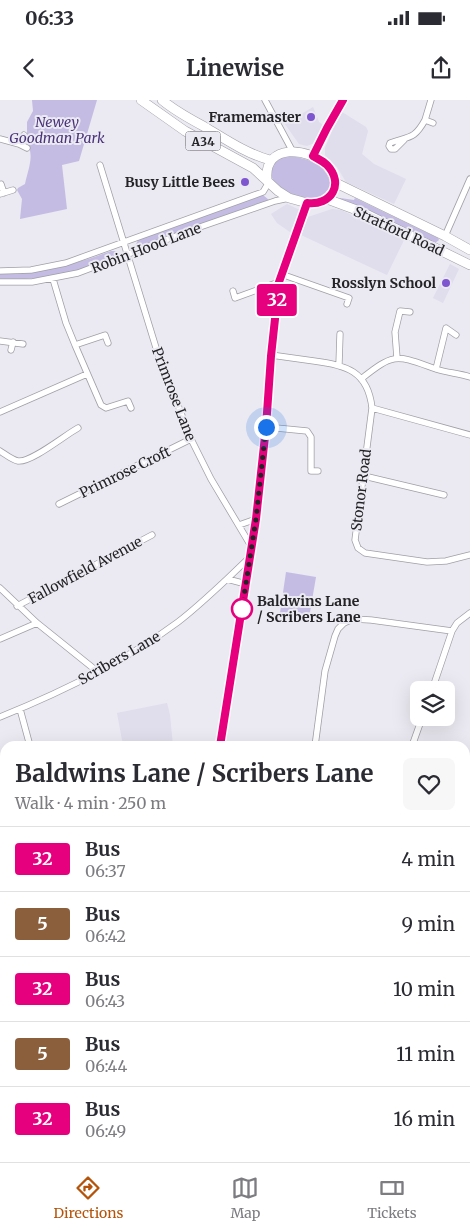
<!DOCTYPE html>
<meta charset="utf-8">
<style>
body{margin:0;font-family:Merriweather,serif;background:#f7f7f7;color:#2b2b33;height:100vh;display:flex;flex-direction:column;font-size:19px;white-space:nowrap}
*{box-sizing:border-box;margin:0}
p{font-size:16px;color:#7c7c81}
.icon{flex:none;width:28px;height:28px;fill:none;stroke:currentColor;stroke-width:2;stroke-linecap:round;stroke-linejoin:round}
.map{position:relative;flex:1;overflow:hidden}
.sheet{position:absolute;left:0px;top:641px;width:470px;height:421px;display:flex;flex-direction:column;background:#fff;border-radius:15px 15px 0 0;box-shadow:0 5px 20px #0002}
.sheet>*{flex:none}
.badge{padding:0 10px;border-radius:4px;font-size:18px;line-height:32px}
.buttons{position:absolute;left:410px;top:581px;display:grid;gap:10px}
.buttons a{display:grid;place-items:center;width:45px;height:45px;border-radius:8px;background:#fff;box-shadow:0 5px 20px #0002;font-size:25px}
.you{position:absolute;width:25px;height:25px;margin:-12px;border:4px solid #fff;border-radius:50%;background:#1a73e8;box-shadow:0 0 0 8px #1a73e833}
.map>.badge{position:absolute;translate:-50% -50%;box-shadow:0 0 0 2px #fff}
.round{display:grid;place-items:center;flex:none;width:52px;height:52px;border-radius:8px;background:#f7f7f7}
.overview{display:flex;align-items:center;justify-content:space-between;height:85px;padding:0 15px}
h1{font-size:24px;font-weight:700;line-height:38px}
ul{padding:0;list-style:none}
li{display:flex;align-items:center;gap:15px;height:65px;padding:0 15px;border-top:1px solid #e1e1e2}
li div{flex:1}
li b{display:block;font-size:19px}
li em{font-style:normal}
li .badge{min-width:55px;font-weight:700;text-align:center}
.status{display:flex;justify-content:space-between;align-items:center;height:35px;padding:0 25px;background:#fff;direction:ltr}
.status svg{height:14px;fill:currentColor}
header{display:flex;justify-content:space-between;align-items:center;height:65px;padding:0 15px;background:#fff;font-size:22px;font-weight:700}
.dock{display:flex;justify-content:space-around;align-items:center;height:70px;border-top:1px solid #e1e1e2;background:#fff;font-size:14px;color:#7c7c81}
.dock a{display:grid;justify-items:center;gap:2px}
.dock .active{color:#b45309}
.map>svg:first-child{display:block}
</style>
<div class="status"><b>06:33</b><svg viewBox="0 0 49 12"><path d="M0 12V9h3v3zM5 12V6h3v6zM10 12V3h3v9zM15 12V0h3v12zM26 1h20v11H26zM47 4h2v5h-2z"/></svg></div>
<header><svg class="icon" aria-label="back" viewBox="0 0 24 24"><path d="M15 5l-7 7 7 7"/></svg>Linewise<svg class="icon" aria-label="share" viewBox="0 0 24 24"><path d="M12 15V3M7 8l5-5 5 5M5 13v7h14v-7"/></svg></header>
<div class="map">
<svg width="470" height="1062" viewBox="0 0 470 1062">
<rect width="100%" height="100%" fill="#ebe9f1"/>
<path fill="#e0ddec" d="M313,7L319,22L323,25L314,43L307,46L299,44L285,24Z
M342,12L366,27L368,31L362,54L374,64L406,79L394,104L346,82L337,67L325,55V48L333,29Z
M287,104L300,110L290,132L277,123L271,114Z
M332,109L341,110L404,140L387,175L301,135L308,117Z
M450,164L459,169L443,203L433,198Z
M167,603L170,615L173,646H129L128,644L123,645L117,613Z"/>
<path fill="#c4bce3" d="M32,0H97L79,61L62,65L67,109L20,119L22,99L17,90L18,88L25,84C28,69 36,53 25,41L27,37V22L33,11Z
M285,56C307,57 331,65 331,90C328,92 325,96 322,98C302,110 243,72 285,56Z
M263,95L269,100L138,147L135,146L138,140Z
M340,98L354,100L355,98L438,138L439,140L435,143L339,99Z
M111,151H117L118,154C89,174 34,181 0,179V173C41,174 73,165 111,151Z
M286,472L316,477L309,518L280,513Z"/>
<g fill="none" stroke-linecap="round" stroke-linejoin="round">
<path stroke="#7c719c" stroke-width="1" d="M308,1058V1062"/>
<defs>
<path id="minor" d="M265,0L293,52
M431,0L425,20L433,23
M24,35L19,44L27,48
M0,39L19,44
M404,40L395,49H391L389,46L390,43C409,36 414,40 425,20
M100,65L157,251L191,339L211,379L251,446
M1,84L4,93
M0,94L13,90
M445,136L470,79
M0,171L31,170L66,163L263,92L269,82
M281,174L349,198L347,204
M53,179L66,223L75,245
M0,182H32L78,173L200,127L275,101L289,98
M233,191L235,198L279,182
M0,241L23,244
M108,243L105,235L75,245L101,305L106,308L128,301L131,308
M11,250L13,242
M271,255C285,257 300,259 314,261C346,265 368,271 372,308L355,440L358,448L365,453L427,462L446,461L470,455
M397,258L395,232L400,211L410,212
M339,264L340,234
M436,269L446,228L456,235
M361,279C395,252 396,255 436,269C447,273 459,273 470,277
M372,308L470,335
M0,312L87,274
M266,327L307,331L311,337V371H318
M0,351C5,354 12,360 18,361C31,363 65,335 78,328
M364,376L444,395
M59,404L191,339
M239,425L256,419
M227,479L250,457
M0,488L37,523L98,572
M17,506L152,435
M0,539L37,523
M432,590L452,531
M20,609L30,646
M0,617C62,592 124,562 178,522C195,509 211,494 227,479L246,484
M220,646L256,419L266,327L271,255L279,182L307,103
M315,646L325,571L335,536L338,529L344,523L353,519L371,520L452,531L457,523L470,513
M412,646L422,618
M0,716L5,719
M465,724L470,705
M465,777L470,778
M0,790L5,792
M465,858H470
M0,885L5,883
M465,948L470,947
M0,979L5,971
M0,1023L5,1029
M465,1044L470,1034
M29,1058L33,1062
M350,1058L351,1062
M99,1062V1058
M165,1062L166,1058
M249,1062L250,1058
M388,1062V1058
M455,1062L457,1058"/>
<path id="major" d="M313,56L327,28L343,0"/>
<path id="highway" d="M141,0L185,31L253,68L278,91L289,98L307,103H317L327,99L332,94L336,83C334,77 332,70 327,66C309,47 264,43 267,79
M162,0C175,11 190,19 205,27C225,39 247,54 270,60
M336,83L445,136L470,150
M327,99L362,112L470,165"/>
</defs>
<use href="#minor" stroke="#a09fa6" stroke-width="7"/>
<use href="#major" stroke="#a09fa6" stroke-width="9"/>
<use href="#highway" stroke="#a09fa6" stroke-width="10"/>
<use href="#minor" stroke="#fff" stroke-width="5.5"/>
<use href="#major" stroke="#fff" stroke-width="8"/>
<use href="#highway" stroke="#fff" stroke-width="9"/>
</g>
<g fill="none" stroke-linecap="round" stroke-linejoin="round">
<defs>
<path id="line" d="M220,646L256,419L266,327L271,256L279,182L307,103C331,106 345,84 327,65C323,61 318,59 313,56L327,28L343,0"/>
</defs>
<use href="#line" stroke="#fff" stroke-width="11"/>
<use href="#line" stroke="#e6007e" stroke-width="8"/>
<path stroke="#242326" stroke-width="5" stroke-dasharray="0 9" d="M242,509L256,419L266,327"/>
</g>
<g fill="#7e56d0" stroke="#ebe9f1" stroke-width="2">
<circle cx="311" cy="17" r="5"/>
<circle cx="245" cy="82" r="5"/>
<circle cx="446" cy="183" r="5"/>
</g>
<circle fill="#fff" stroke="#e6007e" stroke-width="2.5" cx="242" cy="509" r="10"/>
<g text-anchor="middle" dominant-baseline="central" stroke-width="4" stroke-linejoin="round" paint-order="stroke">
<rect fill="#ebe9f1" stroke="#605e63" stroke-width="1" x="185.5" y="31.5" width="35" height="19" rx="4"/>
<g font-size="12" font-weight="bold" fill="#242326">
<text x="203" y="41">A34</text>
</g>
<g font-size="14" font-weight="bold" fill="#242326" stroke="#ebe9f1" text-anchor="end">
<text x="301" y="17">Framemaster</text>
<text x="235" y="82">Busy Little Bees</text>
<text x="436" y="183">Rosslyn School</text>
</g>
<g font-size="14" font-style="italic" fill="#49337a" stroke="#ebe9f1">
<text x="57" y="22">Newey<tspan x="57" dy="16">Goodman Park</tspan></text>
</g>
<g font-size="14" fill="#242326" stroke="#ebe9f1">
<text transform="translate(399 131) rotate(25)">Stratford Road</text>
<text transform="translate(146 148) rotate(-21)">Robin Hood Lane</text>
<text transform="translate(174 294) rotate(69)">Primrose Lane</text>
<text transform="translate(125 372) rotate(-26)">Primrose Croft</text>
<text transform="translate(361 390) rotate(-83)">Stonor Road</text>
<text transform="translate(85 470) rotate(-28)">Fallowfield Avenue</text>
<text transform="translate(119 558) rotate(-30)">Scribers Lane</text>
</g>
<g font-size="14" font-weight="bold" fill="#242326" stroke="#ebe9f1" text-anchor="start">
<text x="257" y="501">Baldwins Lane<tspan x="257" dy="16">/ Scribers Lane</tspan></text>
</g>
</g>
</svg>
<div class="buttons">
<a><svg class="icon" aria-label="layers" viewBox="0 0 24 24"><path d="M12 4l9 5-9 5-9-5zM3 14l9 5 9-5"/></svg></a>
</div>
<div class="you" style="left:266px;top:327px"></div>
<b class="badge" style="left:277px;top:200px;background:#e6007e;color:#fff">32</b>
<section class="sheet">
<div class="overview"><div><h1>Baldwins Lane / Scribers Lane</h1><p>Walk · 4 min · 250 m</p></div><a class="round"><svg class="icon" aria-label="heart" viewBox="0 0 24 24"><path d="M12 20l-8-8c-3-5 5-10 8-4 3-6 11-1 8 4z"/></svg></a></div>
<ul>
<li><span class="badge" style="background:#e6007e;color:#fff">32</span><div><b>Bus</b><p>06:37</p></div><em>4 min</em></li>
<li><span class="badge" style="background:#8b5e3c;color:#fff">5</span><div><b>Bus</b><p>06:42</p></div><em>9 min</em></li>
<li><span class="badge" style="background:#e6007e;color:#fff">32</span><div><b>Bus</b><p>06:43</p></div><em>10 min</em></li>
<li><span class="badge" style="background:#8b5e3c;color:#fff">5</span><div><b>Bus</b><p>06:44</p></div><em>11 min</em></li>
<li><span class="badge" style="background:#e6007e;color:#fff">32</span><div><b>Bus</b><p>06:49</p></div><em>16 min</em></li>
</ul>
</section>
</div>
<nav class="dock">
<a class="active"><svg class="icon" aria-label="directions" viewBox="0 0 24 24"><path d="M12 3l9 9-9 9-9-9zM9 14v-3h6M13 9l2 2-2 2"/></svg>Directions</a>
<a><svg class="icon" aria-label="map" viewBox="0 0 24 24"><path d="M3 6l6-2 6 2 6-2v14l-6 2-6-2-6 2zM9 4v14M15 6v14"/></svg>Map</a>
<a><svg class="icon" aria-label="tickets" viewBox="0 0 24 24"><path d="M3 7h18v10H3zM15 7v10"/></svg>Tickets</a>
</nav>
